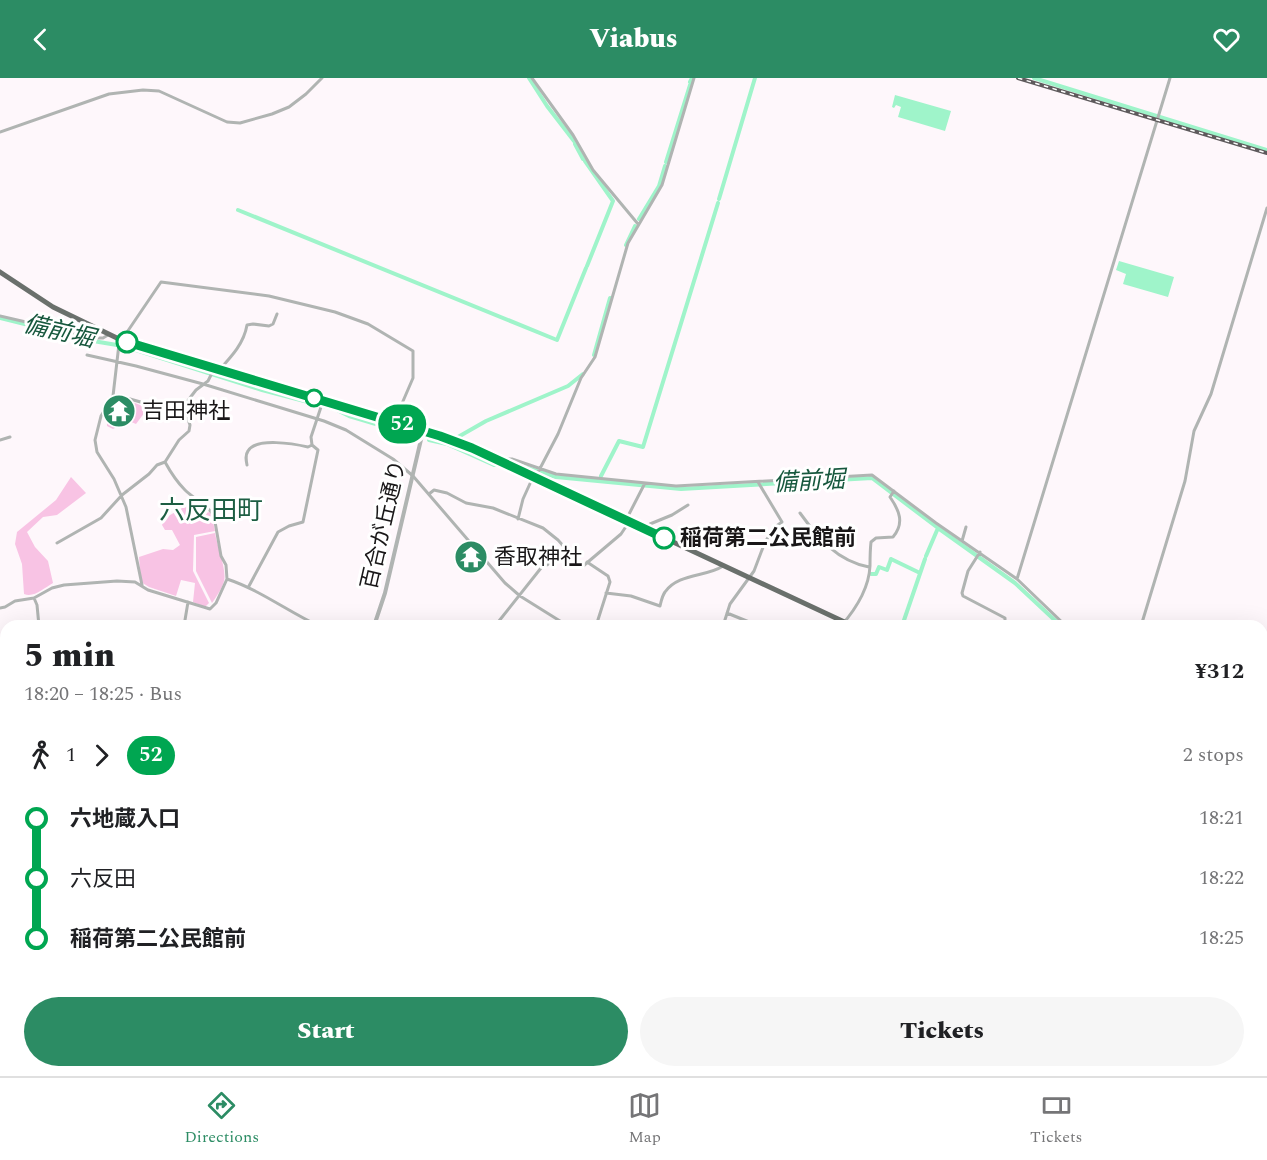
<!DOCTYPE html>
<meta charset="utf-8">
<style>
body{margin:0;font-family:Spectral,"Noto Sans JP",serif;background:#f6f6f6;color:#202124;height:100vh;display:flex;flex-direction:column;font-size:22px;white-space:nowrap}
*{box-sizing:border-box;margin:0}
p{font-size:20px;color:#757577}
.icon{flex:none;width:33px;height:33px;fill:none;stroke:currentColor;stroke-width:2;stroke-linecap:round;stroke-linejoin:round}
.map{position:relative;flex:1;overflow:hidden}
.details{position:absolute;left:0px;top:542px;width:1268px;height:458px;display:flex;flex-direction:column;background:#fff;border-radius:18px 18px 0 0;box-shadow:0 6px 24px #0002}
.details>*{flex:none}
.badge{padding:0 12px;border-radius:20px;font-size:21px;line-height:39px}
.map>.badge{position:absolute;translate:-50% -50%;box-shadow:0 0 0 3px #fff}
.legs{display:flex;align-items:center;gap:9px;height:66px;padding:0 24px;font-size:20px}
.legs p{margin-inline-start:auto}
.overview{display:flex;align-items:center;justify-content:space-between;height:102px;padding:0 24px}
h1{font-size:33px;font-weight:800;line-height:45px}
.cta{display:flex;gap:12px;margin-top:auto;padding:12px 24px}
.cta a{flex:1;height:69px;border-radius:36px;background:#2c8c64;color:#fff;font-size:24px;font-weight:800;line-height:69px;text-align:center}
.cta a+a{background:#f6f6f6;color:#202124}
ul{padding:0 24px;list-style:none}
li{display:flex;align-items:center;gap:21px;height:60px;font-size:22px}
li i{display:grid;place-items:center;width:9px;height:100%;margin:0 8px;background:currentColor}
li i::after{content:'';width:15px;height:15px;margin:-8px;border:4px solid;border-radius:50%;background:#fff}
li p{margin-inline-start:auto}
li:first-child i{background:linear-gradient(#0000 50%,currentColor 0)}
li:last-child i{background:linear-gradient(currentColor 50%,#0000 0)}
header{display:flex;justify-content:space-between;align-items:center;height:78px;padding:0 24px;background:#2c8c64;color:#fff;font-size:27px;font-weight:800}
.tabs{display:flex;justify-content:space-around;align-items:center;height:84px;border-top:2px solid #e0e0e0;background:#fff;font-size:16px;color:#757577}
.tabs a{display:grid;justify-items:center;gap:3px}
.tabs .current{color:#2c8c64}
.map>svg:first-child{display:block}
</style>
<header><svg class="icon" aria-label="back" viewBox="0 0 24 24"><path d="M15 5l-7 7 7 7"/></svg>Viabus<svg class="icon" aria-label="heart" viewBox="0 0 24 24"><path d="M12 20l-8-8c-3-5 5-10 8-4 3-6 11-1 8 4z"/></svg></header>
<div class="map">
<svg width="1267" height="998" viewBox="0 0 1267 998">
<rect width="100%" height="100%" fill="#fef7fb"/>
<path fill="#f8c3e4" d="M127,322L148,330L136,346L129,343L113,351L107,348C107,334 111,324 127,322Z
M71,399L86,415L57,437L43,439L27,454L35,469L48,483L53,505C44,510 34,520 24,516L22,486L15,466L17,454L56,422Z
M189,426L202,435L211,434L215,453L194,457L193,493L209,525L205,529L193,524L195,505L181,502L176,518L149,509L141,504L139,479L163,471L173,472L180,467L172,452H165L162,447L165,440Z
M215,455C217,467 227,493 224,503C222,511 216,519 212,525L196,493V459Z
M234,993H621L619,998H233Z"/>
<path fill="#9ff4ca" d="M895,17L951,33L945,53L898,39L901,29L896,27L894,30L892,29Z
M1119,183L1174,199L1168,219L1123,206L1126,196L1116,192Z"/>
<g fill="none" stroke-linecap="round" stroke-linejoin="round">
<path stroke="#9ff4ca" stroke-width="4" d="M529,0L547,28L574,63
M1034,0L1267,72
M690,4L692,0
M575,66L583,81
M585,83L613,123L587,188
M666,84L690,7
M719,121L755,0
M238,132L557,262L586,190
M639,141L659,108L665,88
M626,167L635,148
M0,240L93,263L117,267
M120,267L262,312L335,331L349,338L416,358
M594,277L610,220
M458,359L486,343L568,308L583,296
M429,362L447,366L494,387H498
M508,384L556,399L681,411L872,400L938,450L1015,505L1061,548
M601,398L619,363L643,369L718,125
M926,478L938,450
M871,496H876L879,489L887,492L891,481L920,495
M902,548L925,481
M1262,691L1267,692
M939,998V993"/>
<path stroke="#b0b4b2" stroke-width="3" d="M532,0L573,57L593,92L638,146
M0,54L109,16L143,12L159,13L227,44L240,45L272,36L289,29L306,16L322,0
M0,238L95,260H103L108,257
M87,277L136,288L203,306L324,343L346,352L393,381L413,398L505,505L520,518L568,548
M220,291C232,278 244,265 247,247L253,246L269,248L273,246L277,236
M108,329L123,319L172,333L185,332
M0,362L10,359
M497,381H512L556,396L676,408L872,397L936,445L1017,501L1066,548
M247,387C246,382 245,377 248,373C256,359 295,366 308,369L312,367
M535,400L558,356L581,300L595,279L628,165L662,107L694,0
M429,416L434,412L447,415L466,425L493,430L543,450L558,462L582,489L621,456L629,444
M800,435C818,460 837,483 869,489
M518,441L523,421L533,399
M626,442L645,405
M647,450L650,446L672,437L688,427
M962,463L966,449
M57,465L101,440L122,417L149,396L157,387L165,384L179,362L189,353L190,347L185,332L186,325L196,312L208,303L214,291
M980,474L968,493L962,515L963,518L1005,540V548
M587,484L608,498L610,504L596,548
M227,501C260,512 287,533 319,548
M1017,501L1170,0
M142,507L126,429L114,401L97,374L95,362L101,338L113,318L119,266L161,204L269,218L335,234L368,246L413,273V300L394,344
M249,508L278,454L289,448L303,444L318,372L312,367L311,359L323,323
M606,515L631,518L660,528C661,524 662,518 665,514C678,495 707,499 723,488
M34,520L37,527L39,548
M0,530L5,529L15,523L34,520L52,510L64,507L117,503L135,504L148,512L210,531L216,525L227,501L226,487L221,478L214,438C211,430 193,420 185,412C177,404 171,395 165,384
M727,535L759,548
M184,548L188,524
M495,548L541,490L568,476
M723,548L730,526L754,493L765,464L775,449L782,444L758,404
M841,548C855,532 869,510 870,488C870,480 870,473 871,464L876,460L893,459C905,445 899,432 890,419L894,413
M1141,548L1185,403L1194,353L1211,316L1267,130
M1262,683L1267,684
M1262,701L1267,703
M1262,757L1267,760
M0,800L6,787
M1262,801H1267
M0,821H6
M6,827L0,866L6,867
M1262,840L1267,821
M1262,873L1267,874
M1262,904H1267
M0,908L6,917
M0,922L6,917
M0,931L6,938
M1262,937H1267
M1262,957H1267
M0,990L6,988
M32,993L34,998
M75,993L83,998
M213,993L228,998
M730,993L732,998
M955,993L957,998
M1176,993V998
M70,998L74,993
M96,998L99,993
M110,998L115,993
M140,998L144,993
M206,998L208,993
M977,998V993
M1079,998V993
M1211,998L1214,993
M1255,998V993"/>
<path stroke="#b0b4b2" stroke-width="4" d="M374,548L385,515L423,353
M0,575L6,580
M1262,732L1267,734
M1262,829H1264
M1262,980H1267
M1134,993V998
M160,998L163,993
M663,998V993
M1013,998V993"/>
<path stroke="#6a706c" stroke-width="5" d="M0,194L53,229L121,262L440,358L472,370L853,548
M1262,655L1267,656"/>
<defs>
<path id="rail" d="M1018,0L1267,75"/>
</defs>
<use href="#rail" stroke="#5e5a5c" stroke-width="4"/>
<use href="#rail" stroke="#fff" stroke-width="1.5" stroke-dasharray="4.5" stroke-linecap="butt"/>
</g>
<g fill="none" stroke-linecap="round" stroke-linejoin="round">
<defs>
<path id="line-1" d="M127,264L440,358L472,370L664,460"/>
</defs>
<use href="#line-1" stroke="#fff" stroke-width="14"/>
<use href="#line-1" stroke="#00a651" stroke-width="9"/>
</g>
<defs>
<symbol id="temple-disc" viewBox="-11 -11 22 22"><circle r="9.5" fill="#2c8c64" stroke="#fff"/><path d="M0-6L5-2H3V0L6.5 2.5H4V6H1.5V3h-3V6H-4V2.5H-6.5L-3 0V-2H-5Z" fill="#fff"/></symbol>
</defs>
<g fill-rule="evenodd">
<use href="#temple-disc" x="100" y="314" width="38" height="38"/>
<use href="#temple-disc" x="452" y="460" width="38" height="38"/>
</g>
<g fill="#fff" stroke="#00a651" stroke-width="3">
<circle cx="127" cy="264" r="10"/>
<circle cx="314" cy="320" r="8"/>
<circle cx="664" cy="460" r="10"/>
</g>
<g text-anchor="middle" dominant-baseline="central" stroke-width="6" stroke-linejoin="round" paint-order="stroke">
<g font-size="22" fill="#191718" stroke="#fff" text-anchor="start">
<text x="142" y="333">吉田神社</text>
<text x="494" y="479">香取神社</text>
</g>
<g font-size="22" fill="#191718" stroke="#fff">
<text transform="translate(384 447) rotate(-77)">百合が丘通り</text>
</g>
<g font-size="22" font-weight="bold" fill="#191718" stroke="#fff" text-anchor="start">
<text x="680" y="460">稲荷第二公民館前</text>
</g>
<g font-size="24" font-style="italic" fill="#17583e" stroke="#fff">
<text transform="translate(59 254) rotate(13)">備前堀</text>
<text transform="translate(809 404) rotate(-3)">備前堀</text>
</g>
<g font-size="26" fill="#1d5e43" stroke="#fff">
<text x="211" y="433">六反田町</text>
</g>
</g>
</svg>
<b class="badge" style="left:402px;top:346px;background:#00a651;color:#fff">52</b>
<section class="details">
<div class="overview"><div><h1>5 min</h1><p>18:20 – 18:25 · Bus</p></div><b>¥312</b></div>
<div class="legs"><svg class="icon" aria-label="walk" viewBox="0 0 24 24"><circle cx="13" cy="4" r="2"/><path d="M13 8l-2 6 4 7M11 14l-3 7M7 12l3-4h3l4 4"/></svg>1<svg class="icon" aria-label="forward" viewBox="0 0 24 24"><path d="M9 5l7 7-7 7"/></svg><b class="badge" style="background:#00a651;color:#fff">52</b><p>2 stops</p></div>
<ul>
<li><i style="color:#00a651"></i><b>六地蔵入口</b><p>18:21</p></li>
<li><i style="color:#00a651"></i><span>六反田</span><p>18:22</p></li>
<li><i style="color:#00a651"></i><b>稲荷第二公民館前</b><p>18:25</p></li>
</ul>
<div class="cta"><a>Start</a><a>Tickets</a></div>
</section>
</div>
<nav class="tabs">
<a class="current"><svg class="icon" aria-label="directions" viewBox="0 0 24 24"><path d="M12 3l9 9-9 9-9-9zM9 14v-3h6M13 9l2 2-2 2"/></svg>Directions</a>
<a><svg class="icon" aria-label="map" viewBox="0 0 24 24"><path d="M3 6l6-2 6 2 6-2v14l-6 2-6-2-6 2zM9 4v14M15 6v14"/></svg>Map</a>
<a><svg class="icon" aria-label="tickets" viewBox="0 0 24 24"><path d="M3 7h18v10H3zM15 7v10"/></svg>Tickets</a>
</nav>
